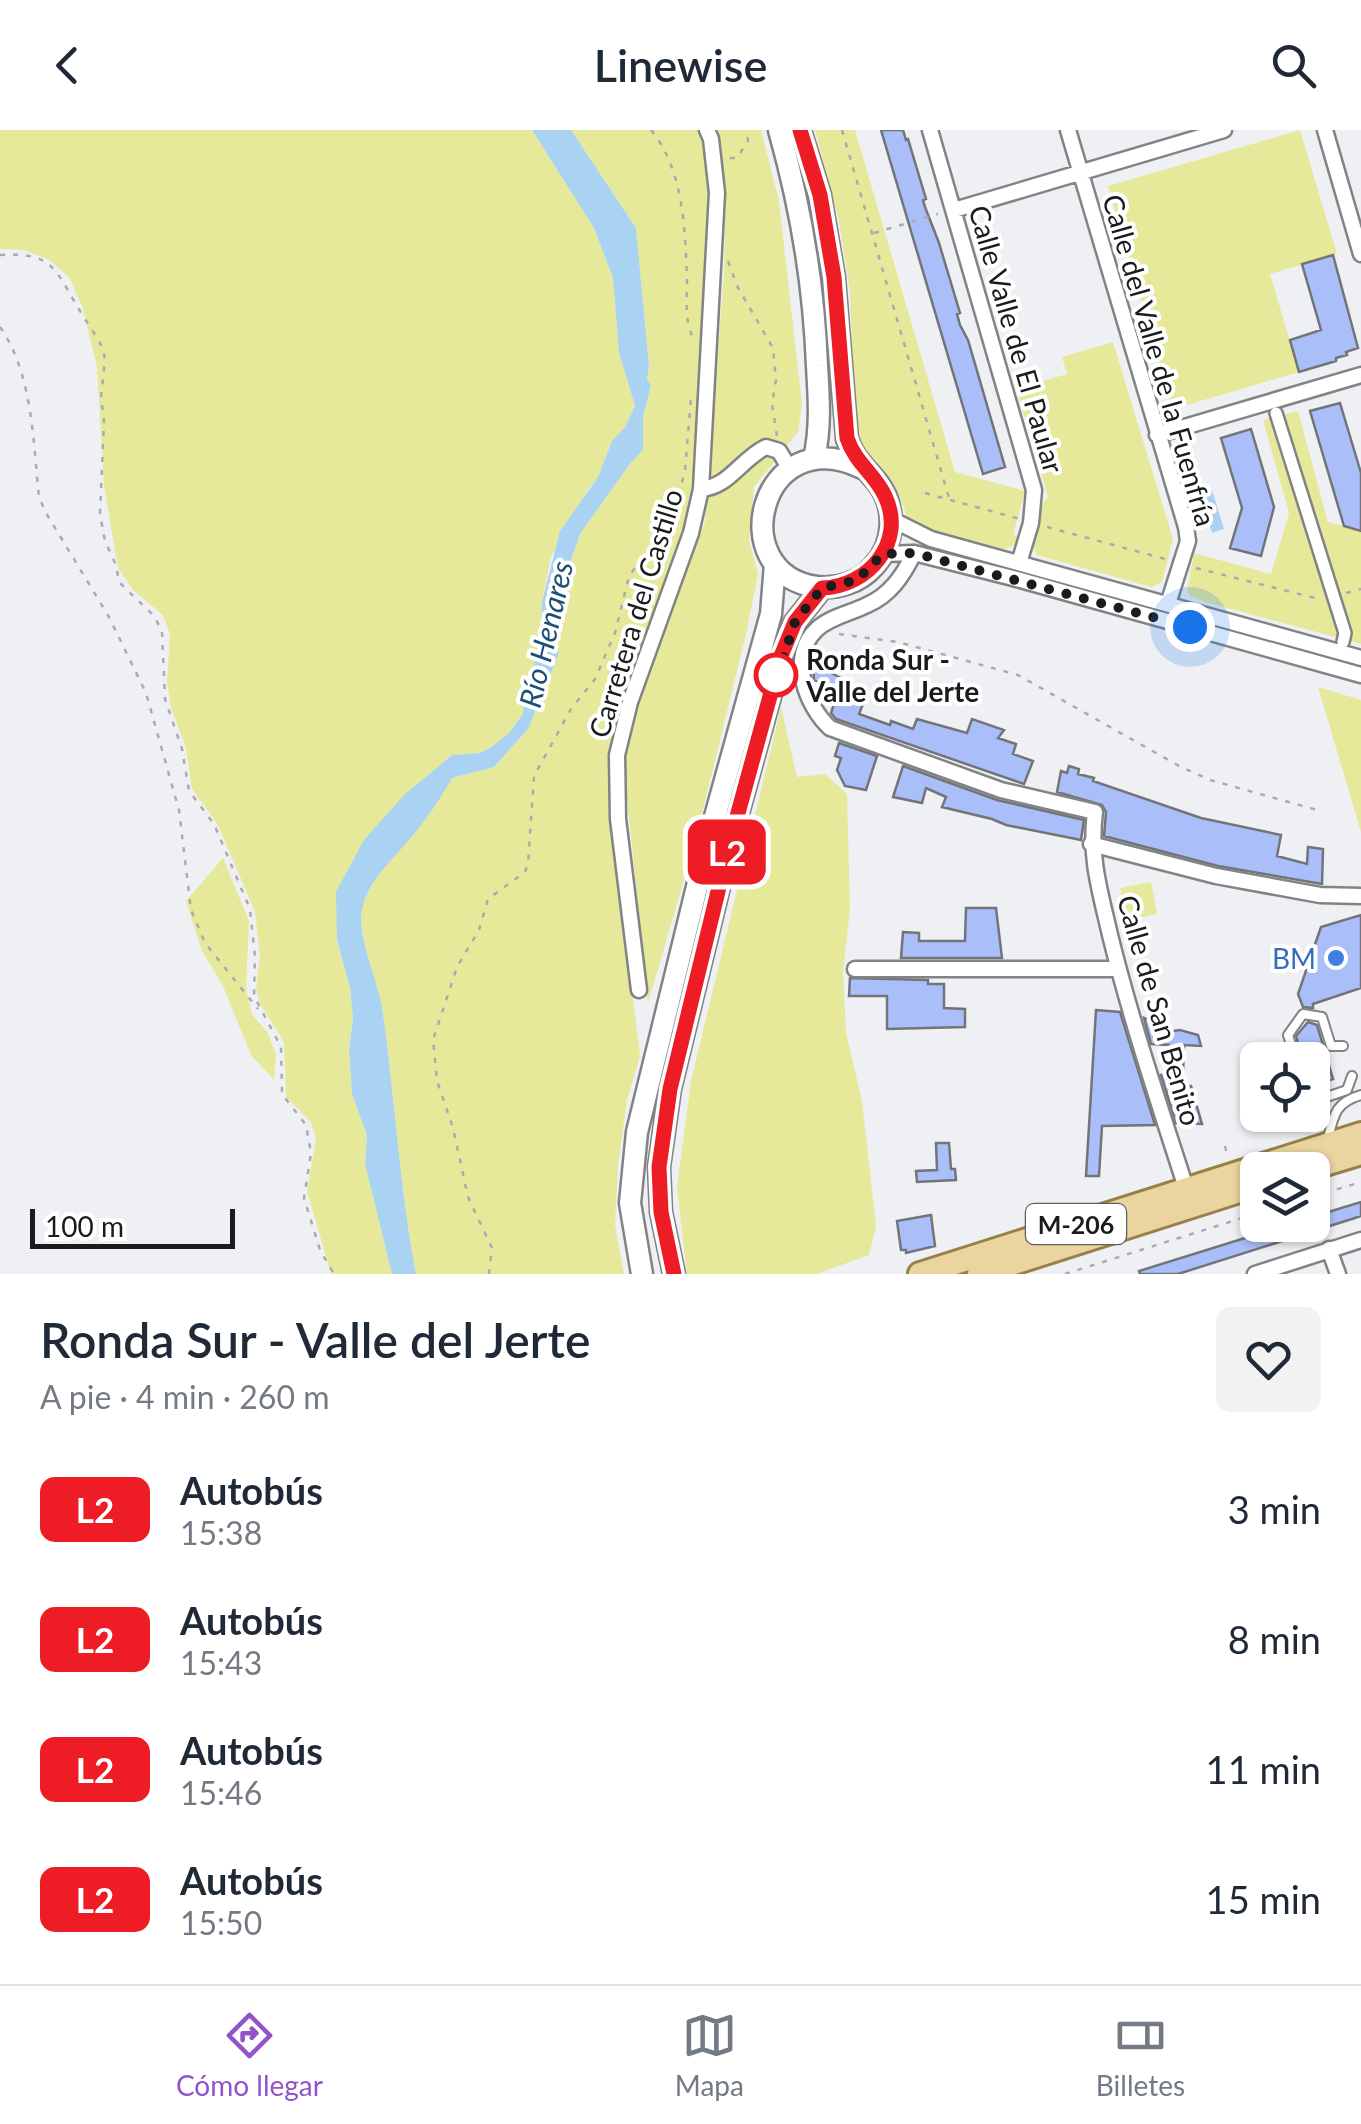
<!DOCTYPE html>
<html lang="es">
<meta charset="utf-8">
<style>
body{margin:0;font-family:Lato,sans-serif;background:#f2f2f3;color:#1f2937;height:100vh;display:flex;flex-direction:column;font-size:38px;white-space:nowrap}
*{box-sizing:border-box;margin:0}
p{font-size:32px;color:#747a83}
.icon{flex:none;width:55px;height:55px;fill:none;stroke:currentColor;stroke-width:2;stroke-linecap:round;stroke-linejoin:round}
.map{position:relative;height:1144px;overflow:hidden}
.drawer{display:flex;flex-direction:column;background:#fff;flex:1}
.drawer>*{flex:none}
.badge{padding:0 20px;border-radius:15px;font-size:35px;line-height:65px}
.tools{position:absolute;left:1240px;top:912px;display:grid;gap:20px}
.tools a{display:grid;place-items:center;width:90px;height:90px;border-radius:15px;background:#fff;box-shadow:0 2px 8px #0004;font-size:50px}
.scale{position:absolute;left:30px;bottom:25px;width:205px;box-sizing:border-box;padding-left:10px;border:5px solid #1a1b1c;border-top:0;font-size:28px;line-height:35px;white-space:nowrap;color:#1a1b1c;-webkit-text-stroke:8px #fff;paint-order:stroke}
.you{position:absolute;width:50px;height:50px;margin:-25px;border:8px solid #fff;border-radius:50%;background:#1a73e8;box-shadow:0 0 0 15px #1a73e833}
.map>.badge{position:absolute;translate:-50% -50%;box-shadow:0 0 0 5px #fff}
.round{display:grid;place-items:center;flex:none;width:105px;height:105px;border-radius:15px;background:#f2f2f3}
.head{display:flex;align-items:center;justify-content:space-between;height:170px;padding:0 40px}
h1{font-size:48px;font-weight:600;line-height:75px}
ul{padding:0;list-style:none}
li{display:flex;align-items:center;gap:30px;height:130px;padding:0 40px}
li div{flex:1}
li b{display:block;font-size:38px}
li em{font-style:normal}
li .badge{min-width:110px;font-weight:700;text-align:center}
header{display:flex;justify-content:space-between;align-items:center;height:130px;padding:0 40px;background:#fff;font-size:45px;font-weight:600}
.tabs{display:flex;justify-content:space-around;align-items:center;height:140px;border-top:2px solid #e0e1e3;background:#fff;font-size:28px;color:#747a83}
.tabs a{display:grid;justify-items:center;gap:5px}
.tabs .current{color:#9453c9}
.map>svg:first-child{display:block}
</style>
<header><svg class="icon" aria-label="back" viewBox="0 0 24 24"><path d="M15 5l-7 7 7 7"/></svg>Linewise<svg class="icon" aria-label="search" viewBox="0 0 24 24"><circle cx="10" cy="10" r="6"/><path d="M15 15l6 6"/></svg></header>
<div class="map">
<svg width="1361" height="1144" viewBox="0 0 1361 1144">
<rect width="100%" height="100%" fill="#eff0f4"/>
<path fill="#e6e999" d="M0,0H532L594,98L613,148L619,223L635,276L625,297L612,311L598,347L587,361L551,427L542,472L540,509L522,585L509,603L490,618L479,623L452,625L404,665L337,810L350,858L353,888L349,919L352,964L367,1005L365,1034L392,1144H331L307,1061L316,1008L311,992L286,967L284,912L260,874L256,859L260,826L255,782L218,695L192,659L186,618L171,577L167,552L170,504L163,485L134,461L118,438L104,356L97,237L83,179L69,147L49,130L25,120L0,119Z
M571,0H700L705,15L709,64L694,355L687,394L620,578L611,615L610,671L640,926L627,970L618,1036L615,1095L624,1144H416C399,1056 395,966 382,877C377,849 357,805 362,780C369,742 430,684 452,648L494,637L528,599L558,526L557,493L563,453L580,404L629,335L643,320V286L651,256L647,249L649,236L636,98Z
M717,0H761L779,71L802,274L798,302L754,357L749,410L758,444L746,504L694,716L648,873L624,638L629,599L644,550L705,391L724,144L726,60Z
M815,0H855L955,342L1025,361L1013,405L1018,407C1015,418 1008,419 997,420L930,402L907,390C900,346 864,335 855,296L850,162L839,91Z
M1300,0L1337,124L1270,144L1299,242L1173,279L1108,56Z
M1113,212L1173,409L1162,452L1151,457L1037,425L1031,414L1041,375L1048,367L1016,259L1067,244L1062,227Z
M1298,281L1328,392L1361,401V514L1205,472L1190,466L1187,461L1194,423L1271,444L1289,383L1263,290Z
M1318,557L1361,570V702Z
M781,577L797,647L825,644L847,664L850,779L843,843L846,902L862,971L876,1097L869,1125L817,1144H687L677,1057L691,951Z
M223,728L249,791L246,859L252,884L268,903L276,925L274,950L251,925L223,856L202,821L186,771Z
M1151,752L1157,784L1126,790L1120,758Z"/>
<path fill="#a9d2f3" d="M532,0H571L636,98L649,236L647,249L651,256L643,286V320L629,335L580,404L563,453L557,493L558,526L528,599L494,637L452,648C442,665 431,683 418,699C399,724 368,748 362,780C357,805 377,849 382,877C395,966 399,1056 416,1144H392L365,1034L367,1005L352,964L349,919L353,888L350,858L337,810L336,762L364,710L404,665L452,625L479,623L490,618L509,603L522,585L540,509L542,472L560,401L598,347L612,311L625,297L635,276L619,223L613,148L594,98Z
M1212,360L1224,399L1212,403L1200,364Z"/>
<path fill="#aabff9" stroke="#737477" stroke-width="2.5" d="M881,0H903L906,10L908,9L926,69L923,70L925,77L939,113L960,183L957,184L960,195L968,210L1005,337L983,344Z
M1333,125L1358,218L1346,222L1347,225L1336,228V231L1299,242L1290,210L1321,200L1302,134Z
M1340,273L1361,343V401L1344,396L1310,281Z
M1251,299L1274,377L1261,426L1230,418L1242,378L1221,308Z
M813,534L843,549L839,559L814,550Z
M839,559L865,569L859,584L890,595L891,591L913,599L917,589L967,603L972,589L1004,600L998,608L1016,614L1013,624L1033,631L1024,654L836,589L831,583Z
M839,613L877,626L866,660L845,656L837,640L841,628L835,626Z
M903,636L997,670L1084,690L1081,710L1006,695L992,689L942,677L946,667L926,658L922,673L893,667Z
M1069,636L1079,639L1078,644L1094,648L1093,651L1201,688L1281,705L1277,726L1307,734L1308,717L1323,719L1322,754L1218,736L1104,706L1106,682L1102,675L1057,662L1061,641L1067,643Z
M966,778H996L1002,828H901L903,802L919,803V811H965Z
M1361,785V858L1313,874V878L1303,877L1298,864L1321,797Z
M850,848L928,850V854H944V878L965,879V897L887,899V866H849Z
M1096,880L1120,882L1155,995L1102,996L1099,1046H1086Z
M1144,888L1165,895L1166,902L1180,900L1198,905L1201,916L1184,915L1183,945V956H1191L1202,994L1176,993L1161,945H1167L1169,915L1151,914Z
M1308,892L1317,895L1333,949L1312,956V930H1303L1296,906Z
M936,1013H949L951,1039H955L956,1050L917,1052L916,1041L937,1040Z
M1361,1072V1086L1355,1088L1178,1144H1140L1139,1141L1287,1095H1312V1087Z
M931,1085L935,1116L906,1123V1120H901L897,1091Z"/>
<g fill="none" stroke-linecap="round" stroke-linejoin="round">
<defs>
<path id="service" d="M1296,930L1288,905L1303,884L1322,887L1331,916H1343
M1312,972L1347,960L1352,946
M1328,1008C1334,984 1336,972 1361,965"/>
<path id="pedestrian" d="M1276,283L1345,503L1343,512"/>
<path id="minor" d="M930,0L1034,360L1031,393L1019,433
M1068,0L1186,397L1188,411L1168,474
M1325,0L1361,124
M954,80L1224,0
M1157,305L1361,245
M701,359C729,357 741,329 766,317L779,321L790,339
M891,389L931,409L1361,528
M914,423C903,446 890,465 867,475C851,483 830,487 817,499C788,526 805,575 830,598L1001,660L1095,682C1089,727 1100,761 1110,805C1131,890 1159,974 1186,1058
M883,424L914,423L1013,448L1361,545
M1091,714L1216,746L1320,765L1361,766
M855,839H1118
M639,860L618,689L617,625L630,572L691,403L701,359L717,63L711,9L707,0
M1329,1119L1338,1144
M1255,1144L1361,1110"/>
<path id="secondary" d="M779,0C801,78 814,155 817,236C819,268 821,298 814,329
M800,0L820,65L834,147L847,309C854,329 864,336 877,352C897,377 895,414 873,437C859,453 837,459 817,457C722,444 760,289 862,338
M642,1144L630,1073L637,1002L708,712L771,484L775,434
M674,1144L661,1082L659,1037L670,959L729,716L781,527L795,492L822,458"/>
<path id="primary" d="M1305,1040L1361,1023
M920,1144L1361,1004
M979,1144L1258,1055"/>
</defs>
<use href="#service" stroke="#818385" stroke-width="12"/>
<use href="#pedestrian" stroke="#818385" stroke-width="16"/>
<use href="#minor" stroke="#818385" stroke-width="19"/>
<use href="#secondary" stroke="#818385" stroke-width="25"/>
<use href="#primary" stroke="#988149" stroke-width="28"/>
<path stroke="#aaabae" stroke-width="2.5" stroke-dasharray="5 8" stroke-linecap="butt" d="M651,0C684,40 685,100 687,149C687,170 684,191 694,210
M842,0L949,368
M730,28H737L748,11L746,0
M874,103L938,84
M0,125C51,122 54,137 77,176C85,190 95,203 102,217L105,229L101,268L104,290L100,384L105,411L116,435L119,452L154,486L162,501L165,569L182,619L189,661L214,694L250,779L255,827L254,866L281,917L282,964L306,995L311,1023L304,1068L320,1120L334,1144
M728,131L737,156L773,218L776,250L772,274L777,306
M0,197C33,244 33,312 39,367L46,383L109,487L146,563L179,680L191,780L205,813L258,879
M925,363L1020,389
M1047,397L1169,430
M1196,438L1319,469
M1346,463L1361,459
M839,504L898,512L1018,545L1179,636L1210,650L1321,681
M1225,1016L1228,1028
M1312,1067L1361,1052
M489,1144L492,1118L468,1067L453,998L437,951L433,910L457,837L479,800L488,769L525,742L528,734L534,646L571,579L595,549L615,503L629,446L662,401L678,367L685,341L691,268
M1065,1144L1258,1083"/>
<use href="#service" stroke="#fff" stroke-width="8"/>
<use href="#pedestrian" stroke="#fff" stroke-width="11"/>
<use href="#minor" stroke="#fff" stroke-width="14"/>
<use href="#secondary" stroke="#fff" stroke-width="20"/>
<use href="#primary" stroke="#ead4a0" stroke-width="22"/>
</g>
<g fill="none" stroke-linecap="round" stroke-linejoin="round">
<defs>
<path id="line" d="M674,1144L661,1082L659,1037L670,959L729,716L781,526L795,492L822,458C868,457 907,412 885,366C875,344 855,333 847,308L834,147L820,65L800,0"/>
</defs>
<use href="#line" stroke="#fff" stroke-width="22"/>
<use href="#line" stroke="#ee1c25" stroke-width="15"/>
<path stroke="#1a1b1c" stroke-width="10" stroke-dasharray="0 18" d="M776,545L772,562L795,492L822,458L857,450L883,424L914,423L1190,497"/>
</g>
<circle fill="#fff" stroke="#ee1c25" stroke-width="5" cx="776" cy="545" r="20"/>
<circle fill="#3f7fe0" stroke="#fff" stroke-width="4" cx="1336" cy="828" r="10"/>
<g text-anchor="middle" dominant-baseline="central" stroke-width="8" stroke-linejoin="round" paint-order="stroke">
<rect fill="#fff" stroke="#5f5f60" stroke-width="2.5" x="1026" y="1074" width="100" height="40" rx="8"/>
<g font-size="25" font-weight="bold" fill="#1a1b1c">
<text x="1076" y="1094">M-206</text>
</g>
<g font-size="28" fill="#1a1b1c" stroke="#fff">
<text transform="translate(1017 209) rotate(74)">Calle Valle de El Paular</text>
<text transform="translate(1160 230) rotate(74)">Calle del Valle de la Fuenfría</text>
<text transform="translate(635 483) rotate(-73)">Carretera del Castillo</text>
<text transform="translate(1160 880) rotate(74)">Calle de San Benito</text>
</g>
<g font-size="28" font-weight="bold" fill="#1a1b1c" stroke="#fff" text-anchor="start">
<text x="806" y="529">Ronda Sur -<tspan x="806" dy="32">Valle del Jerte</tspan></text>
</g>
<g font-size="28" fill="#366cbe" stroke="#fff" text-anchor="end">
<text x="1316" y="828">BM</text>
</g>
<g font-size="30" font-style="italic" fill="#1b4f74" stroke="#fff">
<text transform="translate(545 504) rotate(-77)">Río Henares</text>
</g>
</g>
</svg>
<div class="tools">
<a><svg class="icon" aria-label="locate" viewBox="0 0 24 24"><circle cx="12" cy="12" r="6"/><path d="M12 2v4M12 18v4M2 12h4M18 12h4"/></svg></a>
<a><svg class="icon" aria-label="layers" viewBox="0 0 24 24"><path d="M12 4l9 5-9 5-9-5zM3 14l9 5 9-5"/></svg></a>
</div>
<div class="scale">100 m</div>
<div class="you" style="left:1190px;top:497px"></div>
<b class="badge" style="left:727px;top:722px;background:#ee1c25;color:#fff">L2</b>
</div>
<section class="drawer">
<div class="head"><div><h1>Ronda Sur - Valle del Jerte</h1><p>A pie · 4 min · 260 m</p></div><a class="round"><svg class="icon" aria-label="heart" viewBox="0 0 24 24"><path d="M12 20l-8-8c-3-5 5-10 8-4 3-6 11-1 8 4z"/></svg></a></div>
<ul>
<li><span class="badge" style="background:#ee1c25;color:#fff">L2</span><div><b>Autobús</b><p>15:38</p></div><em>3 min</em></li>
<li><span class="badge" style="background:#ee1c25;color:#fff">L2</span><div><b>Autobús</b><p>15:43</p></div><em>8 min</em></li>
<li><span class="badge" style="background:#ee1c25;color:#fff">L2</span><div><b>Autobús</b><p>15:46</p></div><em>11 min</em></li>
<li><span class="badge" style="background:#ee1c25;color:#fff">L2</span><div><b>Autobús</b><p>15:50</p></div><em>15 min</em></li>
</ul>
</section>
<nav class="tabs">
<a class="current"><svg class="icon" aria-label="directions" viewBox="0 0 24 24"><path d="M12 3l9 9-9 9-9-9zM9 14v-3h6M13 9l2 2-2 2"/></svg>Cómo llegar</a>
<a><svg class="icon" aria-label="map" viewBox="0 0 24 24"><path d="M3 6l6-2 6 2 6-2v14l-6 2-6-2-6 2zM9 4v14M15 6v14"/></svg>Mapa</a>
<a><svg class="icon" aria-label="tickets" viewBox="0 0 24 24"><path d="M3 7h18v10H3zM15 7v10"/></svg>Billetes</a>
</nav>
